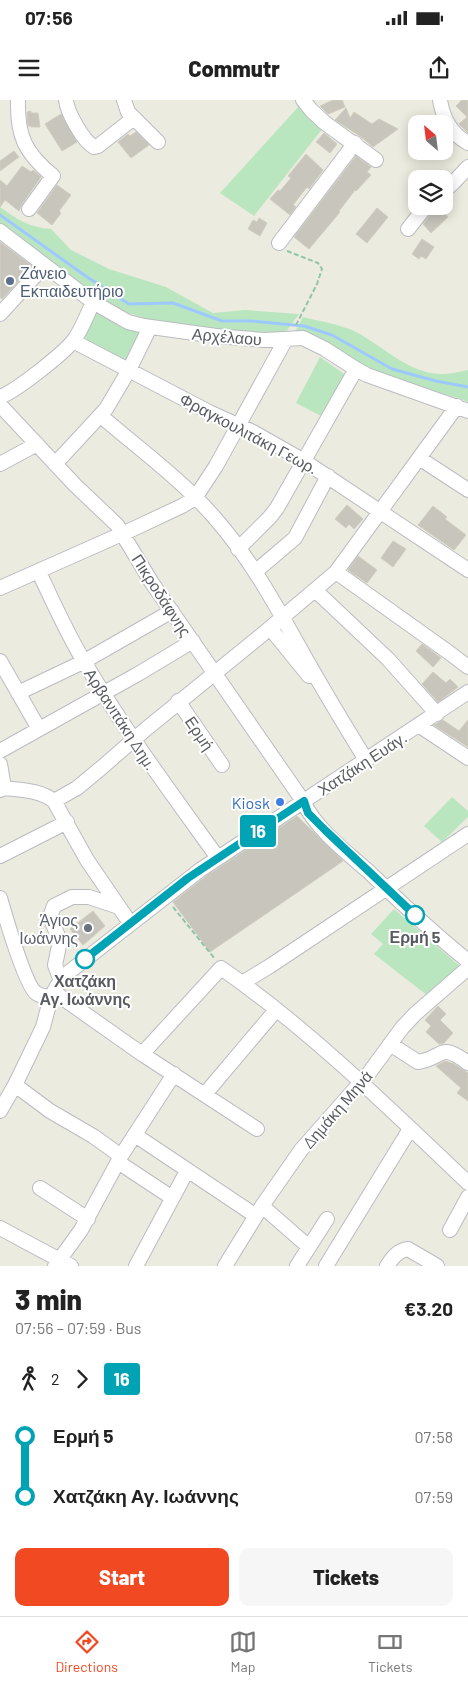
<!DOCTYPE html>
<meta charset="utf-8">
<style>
body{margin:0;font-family:Barlow,sans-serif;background:#f6f6f6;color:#222;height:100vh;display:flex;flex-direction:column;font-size:19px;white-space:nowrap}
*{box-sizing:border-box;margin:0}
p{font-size:16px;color:#767676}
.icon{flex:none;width:28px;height:28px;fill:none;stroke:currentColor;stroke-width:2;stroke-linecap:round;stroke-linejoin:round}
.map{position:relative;height:1166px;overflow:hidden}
.sheet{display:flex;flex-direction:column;background:#fff;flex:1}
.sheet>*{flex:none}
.badge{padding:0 10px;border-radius:4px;font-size:18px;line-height:32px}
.needle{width:32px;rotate:332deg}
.fabs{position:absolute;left:408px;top:15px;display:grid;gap:10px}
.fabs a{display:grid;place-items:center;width:45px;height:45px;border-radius:10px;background:#fff;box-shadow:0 2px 12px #0003;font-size:25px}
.map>.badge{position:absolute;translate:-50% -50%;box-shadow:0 0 0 2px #fff}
.legs{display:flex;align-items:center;gap:8px;height:55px;padding:0 15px;font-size:16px}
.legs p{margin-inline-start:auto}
.overview{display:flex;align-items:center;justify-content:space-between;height:85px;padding:0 15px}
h1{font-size:28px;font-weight:800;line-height:38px}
.primary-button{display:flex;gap:10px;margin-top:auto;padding:10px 15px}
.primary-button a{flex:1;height:58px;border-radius:10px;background:#f14921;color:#fff;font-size:20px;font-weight:800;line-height:58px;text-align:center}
.primary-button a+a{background:#f6f6f6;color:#222}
ul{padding:0 15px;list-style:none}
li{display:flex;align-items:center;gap:18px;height:60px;font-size:19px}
li i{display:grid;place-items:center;width:8px;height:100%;margin:0 6px;background:currentColor}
li i::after{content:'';width:12px;height:12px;margin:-6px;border:4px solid;border-radius:50%;background:#fff}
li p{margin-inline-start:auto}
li:first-child i{background:linear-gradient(#0000 50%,currentColor 0)}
li:last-child i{background:linear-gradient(currentColor 50%,#0000 0)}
.status{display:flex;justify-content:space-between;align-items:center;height:35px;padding:0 25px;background:#fff;direction:ltr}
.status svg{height:14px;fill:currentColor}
header{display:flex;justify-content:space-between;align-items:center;height:65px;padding:0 15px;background:#fff;font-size:22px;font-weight:800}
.tabs{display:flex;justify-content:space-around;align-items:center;height:70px;border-top:1px solid #e0e0e0;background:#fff;font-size:14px;color:#767676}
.tabs a{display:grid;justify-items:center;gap:2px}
.tabs .active{color:#f14921}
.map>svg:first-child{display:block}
</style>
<div class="status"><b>07:56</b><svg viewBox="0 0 49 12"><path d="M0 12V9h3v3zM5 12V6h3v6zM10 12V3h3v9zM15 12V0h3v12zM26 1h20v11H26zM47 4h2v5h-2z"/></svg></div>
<header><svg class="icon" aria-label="menu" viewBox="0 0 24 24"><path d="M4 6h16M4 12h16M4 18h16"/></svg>Commutr<svg class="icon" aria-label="share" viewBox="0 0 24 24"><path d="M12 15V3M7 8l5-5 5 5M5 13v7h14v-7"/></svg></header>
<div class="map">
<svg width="468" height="1166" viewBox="0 0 468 1166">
<rect width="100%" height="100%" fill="#ecebdf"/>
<path fill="#bae6bf" d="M300,5L323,28L254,116L220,93Z
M0,107C16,119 31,128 51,129L71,150L109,169L166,187L213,213L245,210L299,214L286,232L277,234L212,230L154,221L128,213L105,201L0,123Z
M95,212L142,234L127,263L86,242L83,234Z
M303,217C319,221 337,224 352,230C382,244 406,273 441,274C450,274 459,272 468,270V302L461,299L429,290L370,269L295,232Z
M320,257L347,276L323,317L296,303Z
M452,697L468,711V717L442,742L424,726Z
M394,809L462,868L428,896L374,854L383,844L371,834Z"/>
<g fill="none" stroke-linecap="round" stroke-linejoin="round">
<path stroke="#9dc9ff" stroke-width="3" d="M0,115L87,177L129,204L173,203L222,221H252L304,226L332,235L392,269L436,281L468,287"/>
</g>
<path fill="#c7c5bc" stroke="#d1cdbe" d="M333,0H342L345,7L328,14L320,6Z
M462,0H468V33L459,24L467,17L456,6Z
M346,8L350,18L354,12L372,24L379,19L398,29L373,47L360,36L335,20Z
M31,11V13H38L40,27H31V26H28L27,12Z
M61,14L77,42L62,51L45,24Z
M136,32L149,45L131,58L118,42L128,34L130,36Z
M324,33L337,44L330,53L316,42Z
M14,51L19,57L0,71V61Z
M306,54L323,70L309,89L307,87L293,105L296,107L290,115L270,99L278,90L280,91L291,78L288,76Z
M356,56L371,67L367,72L371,75L356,91L355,90L339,111L340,112L309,149L294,137Z
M22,66L31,72L33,70L41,77L22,104L19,111L5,100L0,107V80L7,86Z
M57,85L71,95L59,111L61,113L52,125L37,113Z
M435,106H438L448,117L431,133L423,124L433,111Z
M377,108L388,117L367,143L356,134Z
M259,118L267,123L260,136L248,129L253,120L257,122Z
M422,139L434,147L426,159L421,156L419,159L412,154Z
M0,142L32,166L2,199L0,197Z
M347,405L363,419L354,429L349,424L346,428L335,419Z
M433,406L447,417L445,419L466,435L454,450L418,425Z
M393,441L406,449L393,467L381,458Z
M358,456L377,470L367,483L348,470Z
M422,544L441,558L433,567L416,551Z
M433,572L446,583L450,579L458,587L438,602L422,584Z
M443,620L459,631L468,620V647L434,625Z
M297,716L343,761L210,852L173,802L205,777Z
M93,811L105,826L83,845L70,829Z
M438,906L446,914L440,920L453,933L443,944H439L426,932L431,926L425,920Z
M445,961L454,964L468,973V1001L457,993L461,988L436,966Z"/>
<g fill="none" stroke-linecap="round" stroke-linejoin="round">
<defs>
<path id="minor" d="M18,0C17,36 25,53 53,76L29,109
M66,0C67,12 83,41 94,47L98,46L134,18
M124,0L128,12L158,42
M303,0L311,10L325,23L376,60
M440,0C443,19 451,34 468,43
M444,91L453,83L468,67
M408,129L426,106
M0,131L93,202L128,222L144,226L216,236L264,240L303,238L325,249L356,269L367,275L468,311
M279,143L355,43
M0,214L44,166
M73,241L209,312L253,332L304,361L468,470
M0,297C16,291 63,254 74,240C82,229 87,215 93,202
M0,305L75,385L117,425L152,483L303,701C315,728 346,752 368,771C400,802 433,833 468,861
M101,316C138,348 182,380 214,417C253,461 281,515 310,566C328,598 347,629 366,660
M419,358L468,390
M56,363L106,309L129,270L150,227
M0,364L37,344
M238,449L270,417L277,408L356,269
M39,472C53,502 67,534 85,563C125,631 172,694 218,758
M255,472L295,438L328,376
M336,472L451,554L468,567
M0,488L133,429L182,406L195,398L216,366L286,239
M315,490L388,559L437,614
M270,528L309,576
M0,561L39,629
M18,593L83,562L172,511
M178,601L222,665
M420,626L468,658
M0,651L138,574L193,541
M0,664L4,688
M0,690L4,688C21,690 40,690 54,701L87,760L130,823
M54,701L77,688L100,669L146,629L258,538L336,472L457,306
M0,756L67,722
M0,798C5,815 25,885 36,893C41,897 46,895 50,898
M61,881L55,865L60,841L50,817L54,806L72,797H89L119,807
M242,883L270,866L468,734
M54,892L142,954L257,1029
M390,944L418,962C445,958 438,941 468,963
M142,954L221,868C310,930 389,1008 468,1083
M15,985L50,1011L93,1036L121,1056
M205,994L276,910
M0,1011L15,985L43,927L51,897L57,886L69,872L200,770L468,592
M135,1035L256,1116
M118,1062L171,1097
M40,1088L88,1119
M262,1106L309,1147
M0,1128L71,1166
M450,1130L468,1097
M55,1166L81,1130L121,1056L174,974
M136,1166L187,1071
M225,1166L262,1106L301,1050L369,973L402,928L415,914L468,868
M297,1166L327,1119
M326,1166L410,1029
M387,1166C392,1158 398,1150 408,1149L437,1166"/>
</defs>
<use href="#minor" stroke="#babcc2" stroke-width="16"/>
<path stroke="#92c6a8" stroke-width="2" stroke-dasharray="5 2.5" stroke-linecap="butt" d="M287,151L318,163L322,169L317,184L295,227
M173,807L215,859"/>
<use href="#minor" stroke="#fff" stroke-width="14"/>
</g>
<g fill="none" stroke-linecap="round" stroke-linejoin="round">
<defs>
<path id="line-1" d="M85,859L188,778L304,701L308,713L326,731L415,815"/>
</defs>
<use href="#line-1" stroke="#fff" stroke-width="11"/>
<use href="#line-1" stroke="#00a3b4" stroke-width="8"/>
</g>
<circle fill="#5c6f8a" stroke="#fff" stroke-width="2" cx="10" cy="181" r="5"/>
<circle fill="#3f7fe0" stroke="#fff" stroke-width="2" cx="280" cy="702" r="5"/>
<g fill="#fff" stroke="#00a3b4" stroke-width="2.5">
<circle cx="415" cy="815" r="9"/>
<circle cx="85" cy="859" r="9"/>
</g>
<circle fill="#6b7280" stroke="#fff" stroke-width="2" cx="88" cy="828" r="5"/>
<g text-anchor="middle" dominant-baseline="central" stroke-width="4" stroke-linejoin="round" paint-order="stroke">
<g font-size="16" fill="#4e5e75" stroke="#fff" text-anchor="start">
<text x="20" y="172">Ζάνειο<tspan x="20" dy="18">Εκπαιδευτήριο</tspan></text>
</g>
<g font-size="16" fill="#585b61" stroke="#fff">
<text transform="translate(227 236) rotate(5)">Αρχέλαου</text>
<text transform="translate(249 333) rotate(28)">Φραγκουλιτάκη Γεωρ.</text>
<text transform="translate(162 495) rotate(57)">Πικροδάφνης</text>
<text transform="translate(121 619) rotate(57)">Αρβανιτάκη Δημ.</text>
<text transform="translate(200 633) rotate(56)">Ερμή</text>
<text transform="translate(362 663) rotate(-33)">Χατζάκη Ευάγ.</text>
<text transform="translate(337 1009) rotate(-49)">Δημάκη Μηνά</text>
</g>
<g font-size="16" fill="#366cbe" stroke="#fff" text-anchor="end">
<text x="270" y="702">Kiosk</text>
</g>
<g font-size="16" fill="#5b616d" stroke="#fff" text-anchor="end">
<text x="78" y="819">Άγιος<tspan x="78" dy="18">Ιωάννης</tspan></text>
</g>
<g font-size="16" font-weight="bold" fill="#585b61" stroke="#fff">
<text x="415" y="836">Ερμή 5</text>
<text x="85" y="880">Χατζάκη<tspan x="85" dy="18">Αγ. Ιωάννης</tspan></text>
</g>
</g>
</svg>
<div class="fabs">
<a><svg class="needle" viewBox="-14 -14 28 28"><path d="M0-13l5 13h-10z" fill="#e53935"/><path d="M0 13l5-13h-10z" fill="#767676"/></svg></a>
<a><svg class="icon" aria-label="layers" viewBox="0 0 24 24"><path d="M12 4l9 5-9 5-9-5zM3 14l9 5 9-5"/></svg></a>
</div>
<b class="badge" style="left:258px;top:731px;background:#00a3b4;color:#fff">16</b>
</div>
<section class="sheet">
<div class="overview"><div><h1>3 min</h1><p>07:56 – 07:59 · Bus</p></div><b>€3.20</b></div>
<div class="legs"><svg class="icon" aria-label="walk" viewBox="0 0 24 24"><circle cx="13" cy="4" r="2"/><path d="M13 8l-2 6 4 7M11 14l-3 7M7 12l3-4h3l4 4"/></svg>2<svg class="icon" aria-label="forward" viewBox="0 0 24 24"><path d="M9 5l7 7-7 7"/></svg><b class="badge" style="background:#00a3b4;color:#fff">16</b></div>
<ul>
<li><i style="color:#00a3b4"></i><b>Ερμή 5</b><p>07:58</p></li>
<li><i style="color:#00a3b4"></i><b>Χατζάκη Αγ. Ιωάννης</b><p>07:59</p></li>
</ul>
<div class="primary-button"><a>Start</a><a>Tickets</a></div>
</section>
<nav class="tabs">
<a class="active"><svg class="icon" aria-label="directions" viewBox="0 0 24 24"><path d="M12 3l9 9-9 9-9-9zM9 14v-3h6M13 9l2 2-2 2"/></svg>Directions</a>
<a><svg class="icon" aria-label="map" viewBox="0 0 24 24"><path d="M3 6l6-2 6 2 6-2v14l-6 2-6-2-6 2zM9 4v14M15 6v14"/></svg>Map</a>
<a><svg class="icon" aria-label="tickets" viewBox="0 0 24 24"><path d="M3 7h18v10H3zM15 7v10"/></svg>Tickets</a>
</nav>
